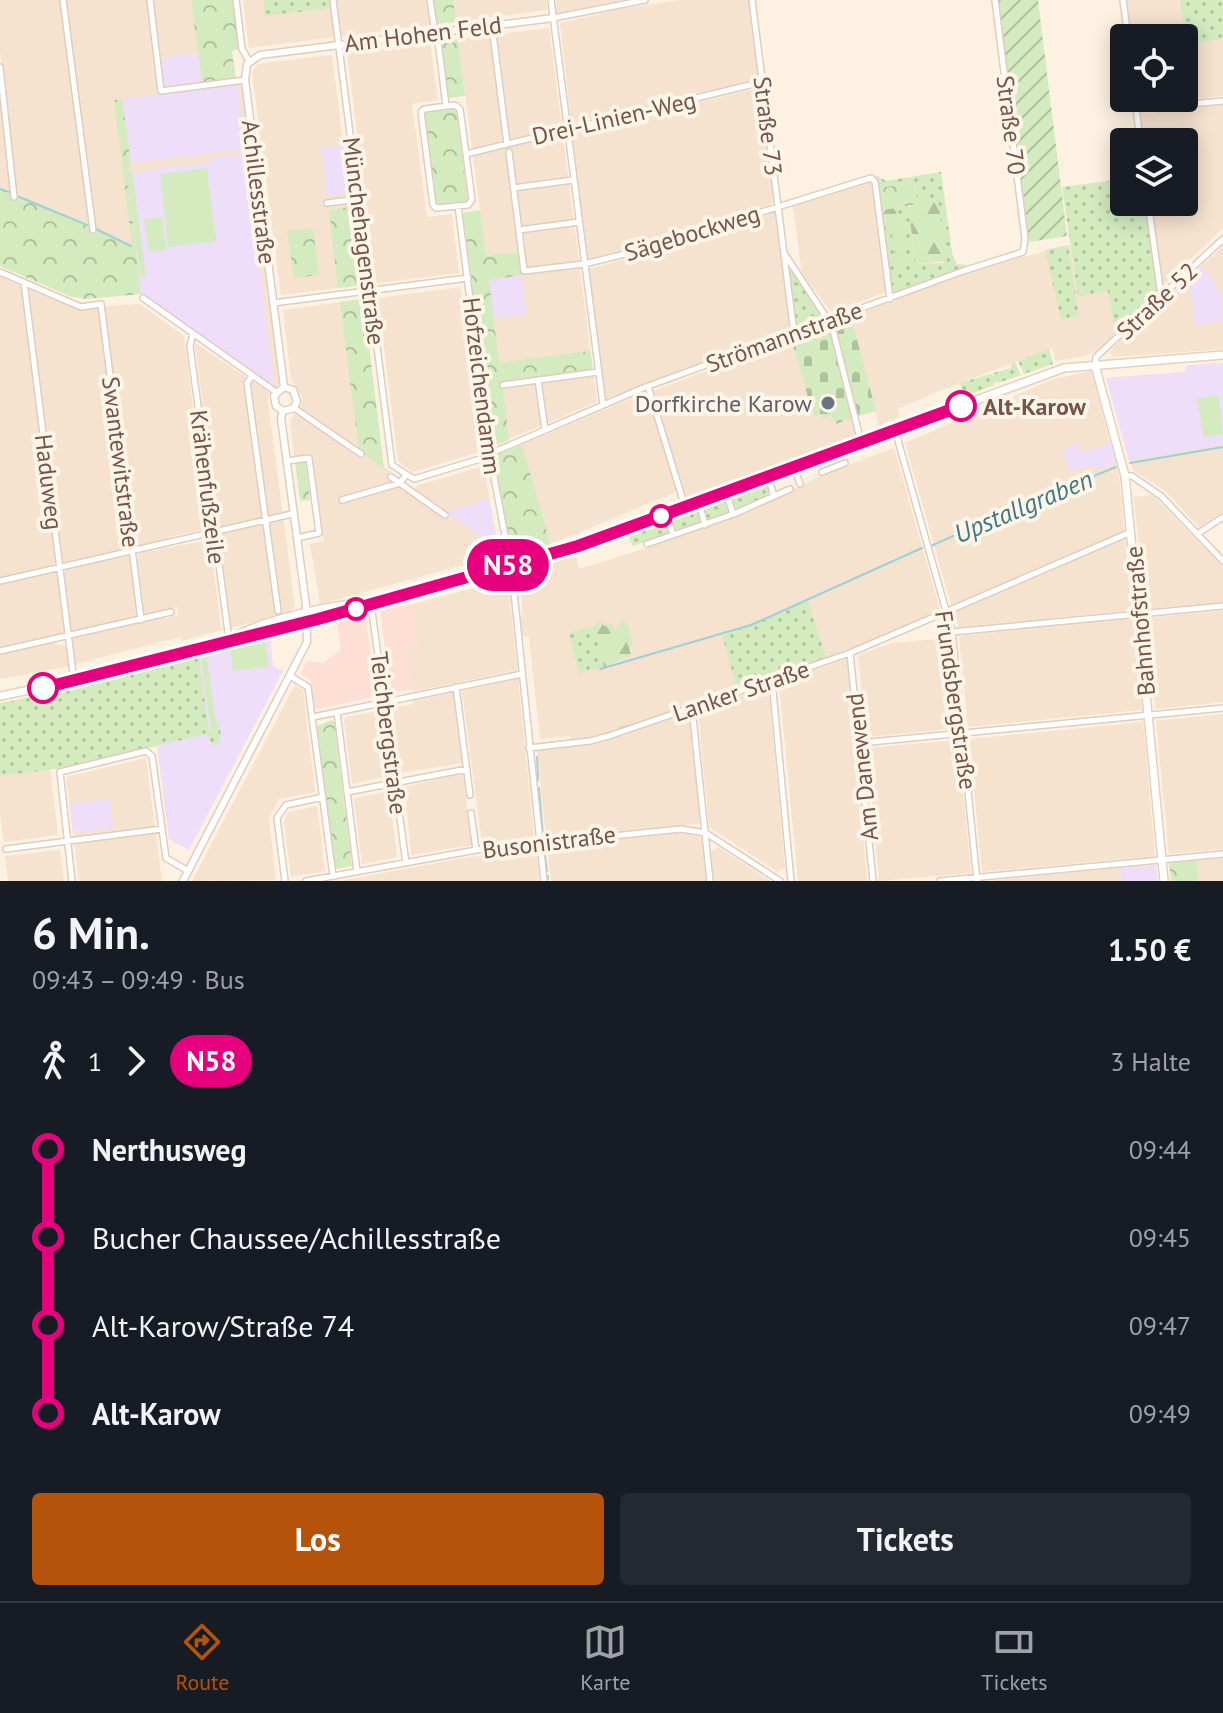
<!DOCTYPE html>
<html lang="de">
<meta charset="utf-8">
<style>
body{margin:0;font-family:"PT Sans",sans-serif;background:#242831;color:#f1f3f6;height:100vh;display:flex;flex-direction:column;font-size:30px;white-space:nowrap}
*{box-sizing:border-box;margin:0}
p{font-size:26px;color:#9ea1a6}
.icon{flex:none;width:44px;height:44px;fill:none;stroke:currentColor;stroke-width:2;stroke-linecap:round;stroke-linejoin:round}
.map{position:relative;height:881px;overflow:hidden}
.sheet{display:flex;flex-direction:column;background:#171b24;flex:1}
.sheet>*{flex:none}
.badge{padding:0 16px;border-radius:26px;font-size:28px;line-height:52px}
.buttons{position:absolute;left:1110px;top:24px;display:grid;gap:16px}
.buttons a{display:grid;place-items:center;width:88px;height:88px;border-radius:8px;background:#171b24;box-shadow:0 4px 20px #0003;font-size:40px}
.map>.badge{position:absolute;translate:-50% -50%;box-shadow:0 0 0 4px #fff}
.legs{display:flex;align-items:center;gap:12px;height:88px;padding:0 32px;font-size:26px}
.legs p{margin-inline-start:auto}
.overview{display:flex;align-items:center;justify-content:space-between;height:136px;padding:0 32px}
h1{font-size:44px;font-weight:600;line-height:60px}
.primary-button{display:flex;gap:16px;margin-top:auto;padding:16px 32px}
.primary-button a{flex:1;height:92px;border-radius:8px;background:#b45309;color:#fff;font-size:32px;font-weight:600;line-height:92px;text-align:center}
.primary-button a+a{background:#242831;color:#f1f3f6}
ul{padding:0 32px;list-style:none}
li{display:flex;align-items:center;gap:28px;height:88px;font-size:30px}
li i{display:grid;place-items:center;width:12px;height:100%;margin:0 10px;background:currentColor}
li i::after{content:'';width:20px;height:20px;margin:-10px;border:6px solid;border-radius:50%;background:#171b24}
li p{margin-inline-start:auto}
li:first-child i{background:linear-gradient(#0000 50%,currentColor 0)}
li:last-child i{background:linear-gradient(currentColor 50%,#0000 0)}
.tabs{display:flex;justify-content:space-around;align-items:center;height:112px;border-top:2px solid #363941;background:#171b24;font-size:22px;color:#9ea1a6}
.tabs a{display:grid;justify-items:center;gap:4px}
.tabs .selected{color:#b45309}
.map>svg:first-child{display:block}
</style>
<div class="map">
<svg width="1223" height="881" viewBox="0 0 1223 881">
<defs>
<pattern id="grass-dots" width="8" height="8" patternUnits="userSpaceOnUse" patternTransform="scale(2)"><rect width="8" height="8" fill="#d3ebbf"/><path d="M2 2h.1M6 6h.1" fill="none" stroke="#b0c19d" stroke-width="1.8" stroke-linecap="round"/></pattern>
<pattern id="forest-firs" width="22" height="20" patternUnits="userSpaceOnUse" patternTransform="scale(2)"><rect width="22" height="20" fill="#d3ebbf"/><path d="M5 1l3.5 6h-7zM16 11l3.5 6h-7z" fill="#b0c19d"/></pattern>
<pattern id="cemetery-stones" width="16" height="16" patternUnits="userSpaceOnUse" patternTransform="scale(2)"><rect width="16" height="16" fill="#d3ebbf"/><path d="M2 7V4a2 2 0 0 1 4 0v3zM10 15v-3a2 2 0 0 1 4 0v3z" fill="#b0c19d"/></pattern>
<pattern id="park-crowns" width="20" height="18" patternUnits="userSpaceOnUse" patternTransform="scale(2)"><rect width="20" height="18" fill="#d3ebbf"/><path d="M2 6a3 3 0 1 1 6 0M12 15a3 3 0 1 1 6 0" fill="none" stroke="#b0c19d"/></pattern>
<pattern id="garden-furrows" width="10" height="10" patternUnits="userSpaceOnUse" patternTransform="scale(2)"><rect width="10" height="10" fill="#d3ebbf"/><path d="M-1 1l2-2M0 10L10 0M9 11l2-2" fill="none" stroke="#b0c19d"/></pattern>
</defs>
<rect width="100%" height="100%" fill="#fdf1e1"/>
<path fill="#f5e2cf" d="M0,0H62L90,227L16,195L0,51Z
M65,0H147L159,94L242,84L280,379L276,390L138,293L94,229Z
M152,0H191L198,53L160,58Z
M243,0H427L430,25L249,48Z
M433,0H546L547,10L436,24Z
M556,0H623L557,13Z
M681,0H748L758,79L571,123L560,23L621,9Z
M1125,0H1180L1186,44L1223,39V96L1138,105V98H1184V38H1130Z
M549,28L597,402L495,445L492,443L463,213L480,210L458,39Z
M430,43L438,100L412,104L427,217L452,214L459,273L376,283L347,53Z
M332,55L361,285L281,295L252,72L258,64Z
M0,84L12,193L0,188Z
M759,88L774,203L676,236L587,259L571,133Z
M1223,105V228L1161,287L1150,202H1184V142H1143L1139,114Z
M871,180L886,292L831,312L802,273L793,206Z
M775,212L790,328L605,399L588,269L646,254Z
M1070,245L1078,296L1108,291L1115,335L1102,347L1085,356L1056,361L1052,348L934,393L898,409L900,417L879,425L851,317L983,267Z
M1223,246V349L1113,357L1110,351Z
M0,276L22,287L57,560L52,567L0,579Z
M27,286L83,309L99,308L129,549L64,564L62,562Z
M461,287L482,451L413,472L398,461L378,298Z
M363,299L384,467L415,489L416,486L484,466L496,536L484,546L478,561L320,604L310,544L324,541L313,455L294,457L290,420L300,409L303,399L291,379L283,310Z
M140,304L184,336L208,528L169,537V542L139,548L134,544L105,309L107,306Z
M791,339L814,417L831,415L836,424L852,418L858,441L687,502L653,391Z
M195,343L269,392L268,401L295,607L289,612L231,628Z
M1223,363V512L1199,527L1165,491L1133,470L1106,378L1185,372V367L1189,365Z
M1091,371L1119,476L1124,531L951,605L905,443L1054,379Z
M647,392L678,491L561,540L515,553L511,550L496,475L494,461L497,455Z
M894,448L940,610L851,650L594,737L571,740L570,736L540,739L529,637L522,636L519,616L523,615L519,573L521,570L566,556L576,557L579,569L659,544L751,511L824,474Z
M1153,495L1223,567V602L1145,609L1134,497Z
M1125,536L1132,610L959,627L953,610Z
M210,540L221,630L182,641L180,637L75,664L73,639L164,616L165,619L178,615L177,607L142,616L135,566L139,553Z
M126,555L131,559L138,617L70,634L64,572L67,568Z
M53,570L59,575L67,635L0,648V582Z
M508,579L517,670L412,692L411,689L391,693L380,607L401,602L402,607Z
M1223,611V702L1155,709L1146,618Z
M1133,619L1142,710L968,727L959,636Z
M948,638L957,728L866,737L858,655L892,643Z
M52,643L66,646L69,666L0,679V654Z
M847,659L867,881H798L779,682Z
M518,679L534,837L482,843L462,691Z
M295,685L303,690L315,792L279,799L269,818L276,880L192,881Z
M768,686L785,868L778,872L709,827L698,710Z
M453,693L462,763L401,773L393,710L395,707L413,704V701Z
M379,711L387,776L352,784L344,720L346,717Z
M690,712L700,821L697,824L546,837L537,749L606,740Z
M1223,714V849L1169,854L1156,721Z
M1143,722L1155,856L982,872L969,739Z
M958,740L971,873L879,881L867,748Z
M146,758L162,881H79L66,777Z
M50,769L58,835L4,842L0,814V776Z
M463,773L472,845L411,855L405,787Z
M389,791L397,857L362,864L354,801L356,798Z
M317,806L325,871L291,877L284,821L288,812Z
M682,833L698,836L702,839L706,881H551L547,846Z
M718,847L770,881H714L711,852Z
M536,848L539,881H340L458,859Z
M60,850L64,881H8L5,856Z
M1223,858V881H1171L1169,863Z
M1120,868L1121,881H988Z"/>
<path fill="#fedfd4" d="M401,602L402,607L413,604L419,647L407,650L412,689L391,693L380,607Z
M365,614L377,696L317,709L314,707L311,681L301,674L307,661L323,663L338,652L341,648L337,622Z"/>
<path fill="#eedef9" d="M198,53L202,83L167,88L163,84L160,58Z
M237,85L245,149L131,163L122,99Z
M343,145L349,193L327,196L321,148Z
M245,154L274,380L273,387L141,294L139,276L127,172L135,171L136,174L157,168L212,163V158Z
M1201,266L1213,279L1221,295L1223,321L1195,326L1189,278Z
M522,275L527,314L493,318L489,279Z
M1223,363V444L1129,461L1106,378L1185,372V367L1189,365Z
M1110,441L1116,463L1092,470L1090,466L1069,471L1062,450L1077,442L1081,452L1102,447Z
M489,499L496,536L488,542L446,512Z
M270,637L273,666L283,671L189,850L169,839L157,746L209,733L199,656Z
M110,799L113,828L73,833L70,804Z
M1156,865L1158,881H1121L1120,868Z"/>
<path fill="url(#grass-dots)" d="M263,0H330L331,8L265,16Z
M1180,0H1223V39L1186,44Z
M941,172L952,253L957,264L966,265V269L895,294L891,288L882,216L884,221L890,222L899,268L905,256L899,216L895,208L908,206L916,264L944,263L930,199L918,204L914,183L879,188L876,175L886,181Z
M1124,179V202H1146L1157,294L1115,335L1108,291L1078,297L1062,187Z
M1068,245L1079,316L1061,320L1045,250Z
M786,262L825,318L823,321L797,330L794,327Z
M1049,349L1053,364L1024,374L1018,361Z
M1015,362L1021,375L998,383L996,381L994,385L965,396L960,383L990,374L993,376V373L1011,368V364Z
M763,482L768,484L769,497L736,511L734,510L730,494Z
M724,497L730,513L709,522L705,521L703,510L705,504Z
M697,507L702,525L674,532L670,517Z
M667,522L669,535L632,546L628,532L652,523L654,526Z
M808,601L826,658L737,689L722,635Z
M594,626L604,667L579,673L569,633Z
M199,656L209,731H216L215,722L219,721L221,736L217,745H212L207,734L63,768L0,776V703L78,688Z"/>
<path fill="url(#forest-firs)" d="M930,199L938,201L947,261L916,264L908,207Z
M895,208C903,222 908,254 903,268H898L890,223L884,220L882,210Z
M623,618L629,627L632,646L629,649L631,655L604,667L594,626L600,620L604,626L611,623L615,631Z"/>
<path fill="url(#cemetery-stones)" d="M851,317L876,411L856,417L834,325Z
M827,326L830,328L852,418L836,424L831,416L822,418L821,415L814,417L791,339Z"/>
<path fill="url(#park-crowns)" d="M191,0H233L239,49L232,51L236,79L202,83Z
M433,0H453L456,22L436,24Z
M458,39L465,96L448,98L441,42Z
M122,99L131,163L127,172L141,294L86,299L72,297L0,266V188L132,245L114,100Z
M456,108L468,202L436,206L424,112Z
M914,183L918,204L882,210L879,188Z
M351,207L361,285L338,288L329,210Z
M480,211L486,256L519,252L522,275L489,280L499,363L590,351L593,370L502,382L509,440L495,445L492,443L463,213Z
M313,228L319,275L294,278L287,231Z
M363,299L384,469L359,451L340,302Z
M522,445L551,546L519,554L517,549L511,550L494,461L497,455Z
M305,460L310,500L300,501L295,462Z
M332,720L334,722L352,866L335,869L317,726Z
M1197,861L1198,881H1171L1169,863Z"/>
<path fill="url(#garden-furrows)" d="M997,0H1038L1067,236L1029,242Z"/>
<path fill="#d3ebbf" d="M207,168L216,241L168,247L160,174Z
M132,171L146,276H140L127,172Z
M162,217L166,250L149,252L144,219Z
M1218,395L1223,434L1204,438L1197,399Z
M265,643L269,666L233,671L230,649Z
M207,657L217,731L211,732L201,658Z"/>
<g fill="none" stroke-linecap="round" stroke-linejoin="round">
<path stroke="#9bd2d9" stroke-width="2" d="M0,189L9,192
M17,196L87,225
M96,229L131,246
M1130,463L1223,447
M931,546L1024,504L1116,467
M600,669L751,625L922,548
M619,729L628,726
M599,736L612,732
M578,740L593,738
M541,744L566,741
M537,757L538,780
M539,788L543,835
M544,849L547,871
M548,876V879"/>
<defs>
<path id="minor" d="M63,0L93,230
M150,0L161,91L245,80
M236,0L242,49L249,61
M333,0L392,465L414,479L490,456L494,452L643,388L963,271L1023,252L1025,239L995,0
M430,0L435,33
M551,0L603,405
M752,0L794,334
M1123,0L1128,38
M553,18L645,0
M492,26L507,144
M437,33L446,106
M0,67L14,197
M1135,98L1140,142
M455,105L460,109L472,200L468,205L436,208L433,205L421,112L424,109Z
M1137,109L1223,101
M509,152L524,271L584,264L633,252L871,178L875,182L890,299
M466,154L762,82
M513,188L573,180
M1148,202L1160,288L1164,294
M327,203L358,199
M458,206L490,456L512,573L544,881
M519,230L579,222
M784,253L832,326L861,442
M0,272L81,307L101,304L141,620
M24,282L74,681
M143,298L276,392
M273,303L468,278
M193,334L190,346L229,640
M1095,365L1096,357L1223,239
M252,376L247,383L278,611
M538,380L545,430
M503,385L598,372
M648,386L685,507
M294,408L361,454
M895,430L952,632L977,881
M287,461L309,458L319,533L297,538
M794,467L800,484
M822,472L845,463
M1125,476H1132L1161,496L1223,561
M391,477L445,515
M768,477L774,496
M726,492L733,514
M342,500L400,483L406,475
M699,502L705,525
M1197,534L1223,517
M673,535L734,514L790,489
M647,544L673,535L666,514
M0,581L292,514
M371,604L406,863
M952,632L1223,606
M0,651L171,612
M850,653L873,881
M290,676L308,687L333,876
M772,681L791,881
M456,687L470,795
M692,708L710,881
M337,712L357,871
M313,717L522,674
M860,743L1223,708
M529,748L590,741L609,736L850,653L1131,532
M347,792L467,769
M471,813L476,850
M6,849L162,829
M72,881L60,772L146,751L152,756L166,858L188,871
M285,881L277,818L286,805L323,797
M306,881L476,850L681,829L706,833L780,881
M940,881L1223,854"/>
<path id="tertiary" d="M284,387L245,80L247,64L260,55L553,18
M283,411L294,408L297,401L293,390L284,387
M283,411L276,406L274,396L284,387
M183,881L307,642L306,605L281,418L283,411"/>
<path id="secondary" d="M1095,365L1125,476L1164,881
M229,640C255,622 335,603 367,603
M0,696L106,674L229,640L318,619L578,546L1064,368L1223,355"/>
</defs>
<use href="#minor" stroke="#e1cdbd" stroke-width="8"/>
<use href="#tertiary" stroke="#e1cdbd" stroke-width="9"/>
<use href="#secondary" stroke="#e9cfbc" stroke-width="10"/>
<use href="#minor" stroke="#fff" stroke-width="5"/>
<use href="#tertiary" stroke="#fff" stroke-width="6"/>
<use href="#secondary" stroke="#fff" stroke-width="7"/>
</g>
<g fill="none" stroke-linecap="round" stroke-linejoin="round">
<defs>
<path id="line-1" d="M43,688L318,619L578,546L961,406"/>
</defs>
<use href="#line-1" stroke="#fff" stroke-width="18"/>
<use href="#line-1" stroke="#e6007e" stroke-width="12"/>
</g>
<circle fill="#6b7280" stroke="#fff5e8" stroke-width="3" cx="828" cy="403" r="8"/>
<g fill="#fff" stroke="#e6007e" stroke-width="4">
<circle cx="961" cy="406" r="14"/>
<circle cx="661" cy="516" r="10"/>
<circle cx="356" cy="609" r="10"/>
<circle cx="43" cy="688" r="14"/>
</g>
<g text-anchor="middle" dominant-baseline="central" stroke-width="8" stroke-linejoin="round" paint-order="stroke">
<g font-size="24" fill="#755547" stroke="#fff5e8">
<text transform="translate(423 34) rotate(-7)">Am Hohen Feld</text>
<text transform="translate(614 118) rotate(-13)">Drei-Linien-Weg</text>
<text transform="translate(1011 125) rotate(83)">Straße 70</text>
<text transform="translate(768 126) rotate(83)">Straße 73</text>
<text transform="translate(259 192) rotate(83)">Achillesstraße</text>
<text transform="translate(692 233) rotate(-17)">Sägebockweg</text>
<text transform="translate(364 241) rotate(83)">Münchehagenstraße</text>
<text transform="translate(1157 301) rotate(-43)">Straße 52</text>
<text transform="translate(784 337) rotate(-20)">Strömannstraße</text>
<text transform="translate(482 386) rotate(83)">Hofzeichendamm</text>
<text transform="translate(121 462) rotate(83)">Swantewitstraße</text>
<text transform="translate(49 482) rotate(83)">Haduweg</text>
<text transform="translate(208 487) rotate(83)">Krähenfußzeile</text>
<text transform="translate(1140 621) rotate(-95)">Bahnhofstraße</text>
<text transform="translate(741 691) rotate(-19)">Lanker Straße</text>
<text transform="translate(956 700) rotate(82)">Frundsbergstraße</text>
<text transform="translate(389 733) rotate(83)">Teichbergstraße</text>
<text transform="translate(862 767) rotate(-96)">Am Danewend</text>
<text transform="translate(549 842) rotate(-7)">Busonistraße</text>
</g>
<g font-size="24" fill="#5b616d" stroke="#fff5e8" text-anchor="end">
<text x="812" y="403">Dorfkirche Karow</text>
</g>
<g font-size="24" font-weight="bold" fill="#755547" stroke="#fff5e8" text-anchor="start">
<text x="983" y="406">Alt-Karow</text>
</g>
<g font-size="26" font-style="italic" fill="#3d7a83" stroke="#fff5e8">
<text transform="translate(1023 506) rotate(-23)">Upstallgraben</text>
</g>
</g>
</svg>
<div class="buttons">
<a><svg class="icon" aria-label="locate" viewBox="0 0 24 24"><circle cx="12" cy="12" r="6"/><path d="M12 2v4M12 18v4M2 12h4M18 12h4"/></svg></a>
<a><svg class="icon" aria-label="layers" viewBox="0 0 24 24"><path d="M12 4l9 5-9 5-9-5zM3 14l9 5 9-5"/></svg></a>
</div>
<b class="badge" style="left:508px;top:565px;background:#e6007e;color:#fff">N58</b>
</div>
<section class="sheet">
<div class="overview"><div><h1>6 Min.</h1><p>09:43 – 09:49 · Bus</p></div><b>1.50 €</b></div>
<div class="legs"><svg class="icon" aria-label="walk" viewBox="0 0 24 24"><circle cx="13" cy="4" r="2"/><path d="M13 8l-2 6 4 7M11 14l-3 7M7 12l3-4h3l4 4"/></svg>1<svg class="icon" aria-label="forward" viewBox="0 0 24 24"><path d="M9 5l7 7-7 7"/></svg><b class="badge" style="background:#e6007e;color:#fff">N58</b><p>3 Halte</p></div>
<ul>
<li><i style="color:#e6007e"></i><b>Nerthusweg</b><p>09:44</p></li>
<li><i style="color:#e6007e"></i><span>Bucher Chaussee/Achillesstraße</span><p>09:45</p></li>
<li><i style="color:#e6007e"></i><span>Alt-Karow/Straße 74</span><p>09:47</p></li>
<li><i style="color:#e6007e"></i><b>Alt-Karow</b><p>09:49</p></li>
</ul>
<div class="primary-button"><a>Los</a><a>Tickets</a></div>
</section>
<nav class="tabs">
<a class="selected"><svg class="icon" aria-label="directions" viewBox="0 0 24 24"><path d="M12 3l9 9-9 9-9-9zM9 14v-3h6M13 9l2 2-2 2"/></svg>Route</a>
<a><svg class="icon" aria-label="map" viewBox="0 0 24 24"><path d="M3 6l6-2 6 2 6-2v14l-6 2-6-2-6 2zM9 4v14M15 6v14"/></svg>Karte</a>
<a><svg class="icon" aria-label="tickets" viewBox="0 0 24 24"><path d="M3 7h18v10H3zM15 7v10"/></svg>Tickets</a>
</nav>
